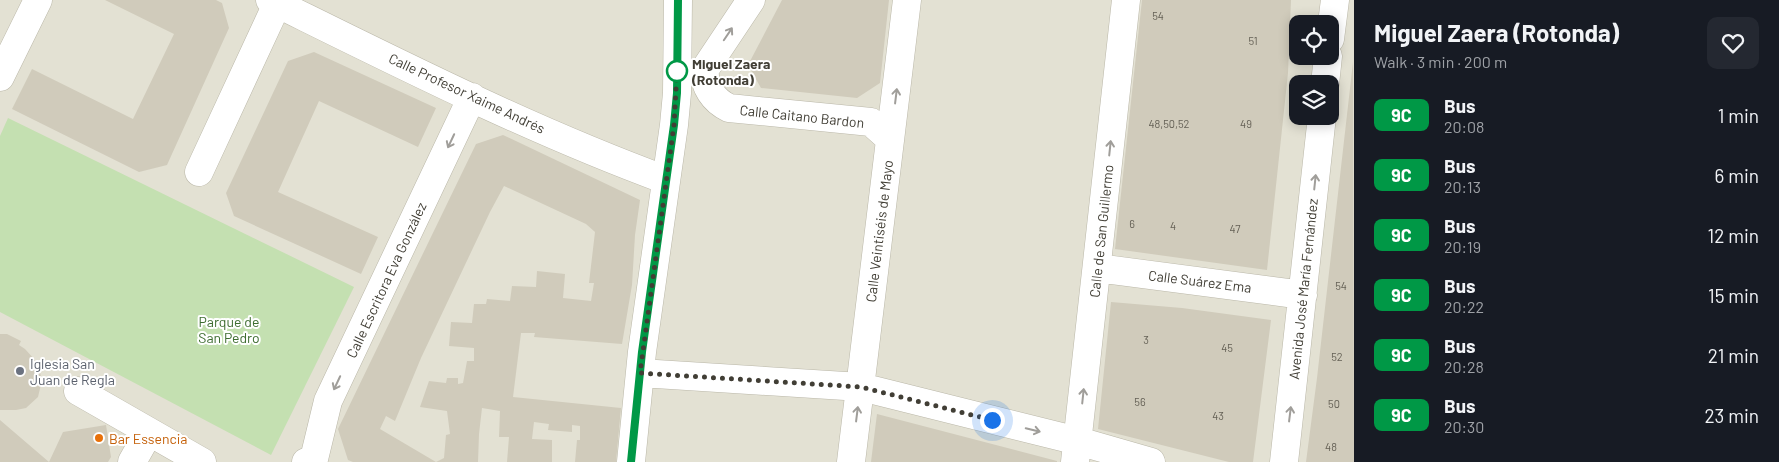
<!DOCTYPE html>
<meta charset="utf-8">
<style>
body{margin:0;font-family:Barlow,sans-serif;background:#242831;color:#f1f3f6;height:100vh;display:flex;flex-direction:column;font-size:19px;white-space:nowrap}
*{box-sizing:border-box;margin:0}
p{font-size:16px;color:#9ea1a6}
.icon{flex:none;width:28px;height:28px;fill:none;stroke:currentColor;stroke-width:2;stroke-linecap:round;stroke-linejoin:round}
.map{position:relative;flex:1;overflow:hidden}
.sheet{display:flex;flex-direction:column;background:#171b24;width:425px}
.sheet>*{flex:none}
.badge{padding:0 10px;border-radius:8px;font-size:18px;line-height:32px}
.fabs{position:absolute;left:1289px;top:15px;display:grid;gap:10px}
.fabs a{display:grid;place-items:center;width:50px;height:50px;border-radius:10px;background:#171b24;box-shadow:0 2px 12px #0003;font-size:25px}
.you{position:absolute;width:25px;height:25px;margin:-12px;border:4px solid #fff;border-radius:50%;background:#1a73e8;box-shadow:0 0 0 8px #1a73e833}
.map>.badge{position:absolute;translate:-50% -50%;box-shadow:0 0 0 2px #fff}
.round{display:grid;place-items:center;flex:none;width:52px;height:52px;border-radius:10px;background:#242831}
.head{display:flex;align-items:center;justify-content:space-between;height:85px;padding:0 20px}
h1{font-size:24px;font-weight:700;line-height:38px}
ul{padding:0;list-style:none}
li{display:flex;align-items:center;gap:15px;height:60px;padding:0 20px}
li div{flex:1}
li b{display:block;font-size:19px}
li em{font-style:normal}
li .badge{min-width:55px;font-weight:700;text-align:center}
main{display:flex;flex:1;min-height:0}
.map>svg:first-child{display:block}
</style>
<main>
<div class="map">
<svg width="1354" height="462" viewBox="0 0 1354 462">
<rect width="100%" height="100%" fill="#f0eee4"/>
<path fill="#e3e1d3" fill-rule="evenodd" d="M0,0H1354V462H0ZM1298,24H1330V56H1298ZM1298,84H1330V116H1298Z"/>
<path fill="#c4e0b1" d="M8,118L354,287L271,455L0,312V136Z"/>
<path fill="#d0cbbb" fill-rule="evenodd" d="M105,0H216L222,3L229,28L167,165L139,172L12,109L32,69L133,119L174,34Z
M782,0H889L880,83L857,98L761,88L748,65Z
M1142,0H1291L1288,73L1267,270L1115,249Z
M314,52L436,108L418,147L319,101L278,192L378,237L361,274L234,216L226,193L288,61Z
M1353,62L1354,462H1306L1317,378Z
M503,135L640,200L635,235L632,285L622,344L534,337L535,333H521L513,397L621,408L616,462H575L577,440H580V426L572,425V432L548,430L549,424L534,422L532,439L552,440V462H507L509,437H499L500,411L482,408L479,434L478,462H353L348,460L338,429L476,144ZM504,186L586,224L595,232L589,283H594L591,301L563,298L565,274L537,271L536,287L512,286L510,301L487,299L486,304H474L472,323L451,322L449,346L474,348V361H467L463,383L458,384V378H447L446,383L429,381L420,407L447,411L450,434L446,435L444,458L436,462L380,429L386,416L395,421L421,358L490,212Z
M1111,302L1182,308L1271,320L1253,462H1229L1098,429Z
M0,334H7L21,341L19,345L25,349L35,360L39,369L42,380L38,397L26,408L16,410H0Z
M877,414L1057,461V462H871Z
M0,420L49,462L63,432L106,425L111,457L108,462H0Z"/>
<g fill="none" stroke-linecap="round" stroke-linejoin="round">
<defs>
<path id="minor" d="M270,0C400,64 530,130 666,180
M751,0L705,69C703,86 714,101 729,108L871,122L890,139
M1330,39L1335,0
M0,77L38,0
M1325,84L1328,56
M199,172L277,4
M1097,268L1303,295
M640,373L861,387L1078,441L1151,462
M78,391L202,462
M132,462L149,432
M306,462L314,459L328,401L472,97
M631,462L642,352L674,125L677,93L678,0
M851,462L907,0
M1075,462L1126,0
M1284,462L1322,116"/>
</defs>
<use href="#minor" stroke="#bab7a8" stroke-width="29"/>
<use href="#minor" stroke="#fff" stroke-width="28"/>
</g>
<defs><path id="oneway-shaft" d="M-6 0H5M1.5-3L5.5 0L1.5 3" fill="none" stroke-width="1.6" stroke-linecap="round" stroke-linejoin="round" transform="scale(1.25)"/></defs>
<g stroke="#a09e9a">
<use href="#oneway-shaft" transform="translate(728 34) rotate(-56)"/>
<use href="#oneway-shaft" transform="translate(896 96) rotate(-83)"/>
<use href="#oneway-shaft" transform="translate(451 141) rotate(115)"/>
<use href="#oneway-shaft" transform="translate(1110 148) rotate(-84)"/>
<use href="#oneway-shaft" transform="translate(1315 182) rotate(-84)"/>
<use href="#oneway-shaft" transform="translate(337 383) rotate(115)"/>
<use href="#oneway-shaft" transform="translate(1083 396) rotate(-84)"/>
<use href="#oneway-shaft" transform="translate(857 414) rotate(-83)"/>
<use href="#oneway-shaft" transform="translate(1290 414) rotate(-83)"/>
<use href="#oneway-shaft" transform="translate(1033 430) rotate(14)"/>
</g>
<g fill="none" stroke-linecap="round" stroke-linejoin="round">
<defs>
<path id="line" d="M631,462L642,352L674,125L677,93L678,0"/>
</defs>
<use href="#line" stroke="#fff" stroke-width="11"/>
<use href="#line" stroke="#009846" stroke-width="8"/>
<path stroke="#413e35" stroke-width="5" stroke-dasharray="0 9" d="M677,71L674,125L640,373L861,387L992,420"/>
</g>
<circle fill="#fff" stroke="#009846" stroke-width="2.5" cx="677" cy="71" r="10"/>
<circle fill="#6b7280" stroke="#fff" stroke-width="2" cx="20" cy="371" r="5"/>
<circle fill="#e8710a" stroke="#fff" stroke-width="2" cx="99" cy="438" r="5"/>
<g text-anchor="middle" dominant-baseline="central" stroke-width="4" stroke-linejoin="round" paint-order="stroke">
<g font-size="11" fill="#656156">
<text x="1158" y="15">54</text>
<text x="1253" y="40">51</text>
<text x="1169" y="123">48,50,52</text>
<text x="1246" y="123">49</text>
<text x="1132" y="223">6</text>
<text x="1173" y="225">4</text>
<text x="1235" y="228">47</text>
<text x="1341" y="285">54</text>
<text x="1146" y="339">3</text>
<text x="1227" y="347">45</text>
<text x="1337" y="356">52</text>
<text x="1140" y="401">56</text>
<text x="1334" y="403">50</text>
<text x="1218" y="415">43</text>
<text x="1331" y="446">48</text>
</g>
<g font-size="14" font-weight="bold" fill="#413e35" stroke="#fff" text-anchor="start">
<text x="692" y="63">Miguel Zaera<tspan x="692" dy="16">(Rotonda)</tspan></text>
</g>
<g font-size="14" fill="#413e35" stroke="#fff">
<text transform="translate(467 93) rotate(25)">Calle Profesor Xaime Andrés</text>
<text transform="translate(802 116) rotate(6)">Calle Caitano Bardon</text>
<text transform="translate(879 231) rotate(-83)">Calle Veintiséis de Mayo</text>
<text transform="translate(1101 231) rotate(-84)">Calle de San Guillermo</text>
<text transform="translate(386 280) rotate(-65)">Calle Escritora Eva González</text>
<text transform="translate(1200 281) rotate(7)">Calle Suárez Ema</text>
<text transform="translate(1303 289) rotate(-84)">Avenida José María Fernández</text>
</g>
<g font-size="14" fill="#3d6c30" stroke="#fff">
<text x="229" y="321">Parque de<tspan x="229" dy="16">San Pedro</tspan></text>
</g>
<g font-size="14" fill="#5b616d" stroke="#fff" text-anchor="start">
<text x="30" y="363">Iglesia San<tspan x="30" dy="16">Juan de Regla</tspan></text>
</g>
<g font-size="14" fill="#c56008" stroke="#fff" text-anchor="start">
<text x="109" y="438">Bar Essencia</text>
</g>
</g>
</svg>
<div class="fabs">
<a><svg class="icon" aria-label="locate" viewBox="0 0 24 24"><circle cx="12" cy="12" r="6"/><path d="M12 2v4M12 18v4M2 12h4M18 12h4"/></svg></a>
<a><svg class="icon" aria-label="layers" viewBox="0 0 24 24"><path d="M12 4l9 5-9 5-9-5zM3 14l9 5 9-5"/></svg></a>
</div>
<div class="you" style="left:992px;top:420px"></div>
</div>
<section class="sheet">
<div class="head"><div><h1>Miguel Zaera (Rotonda)</h1><p>Walk · 3 min · 200 m</p></div><a class="round"><svg class="icon" aria-label="heart" viewBox="0 0 24 24"><path d="M12 20l-8-8c-3-5 5-10 8-4 3-6 11-1 8 4z"/></svg></a></div>
<ul>
<li><span class="badge" style="background:#009846;color:#fff">9C</span><div><b>Bus</b><p>20:08</p></div><em>1 min</em></li>
<li><span class="badge" style="background:#009846;color:#fff">9C</span><div><b>Bus</b><p>20:13</p></div><em>6 min</em></li>
<li><span class="badge" style="background:#009846;color:#fff">9C</span><div><b>Bus</b><p>20:19</p></div><em>12 min</em></li>
<li><span class="badge" style="background:#009846;color:#fff">9C</span><div><b>Bus</b><p>20:22</p></div><em>15 min</em></li>
<li><span class="badge" style="background:#009846;color:#fff">9C</span><div><b>Bus</b><p>20:28</p></div><em>21 min</em></li>
<li><span class="badge" style="background:#009846;color:#fff">9C</span><div><b>Bus</b><p>20:30</p></div><em>23 min</em></li>
</ul>
</section>
</main>
